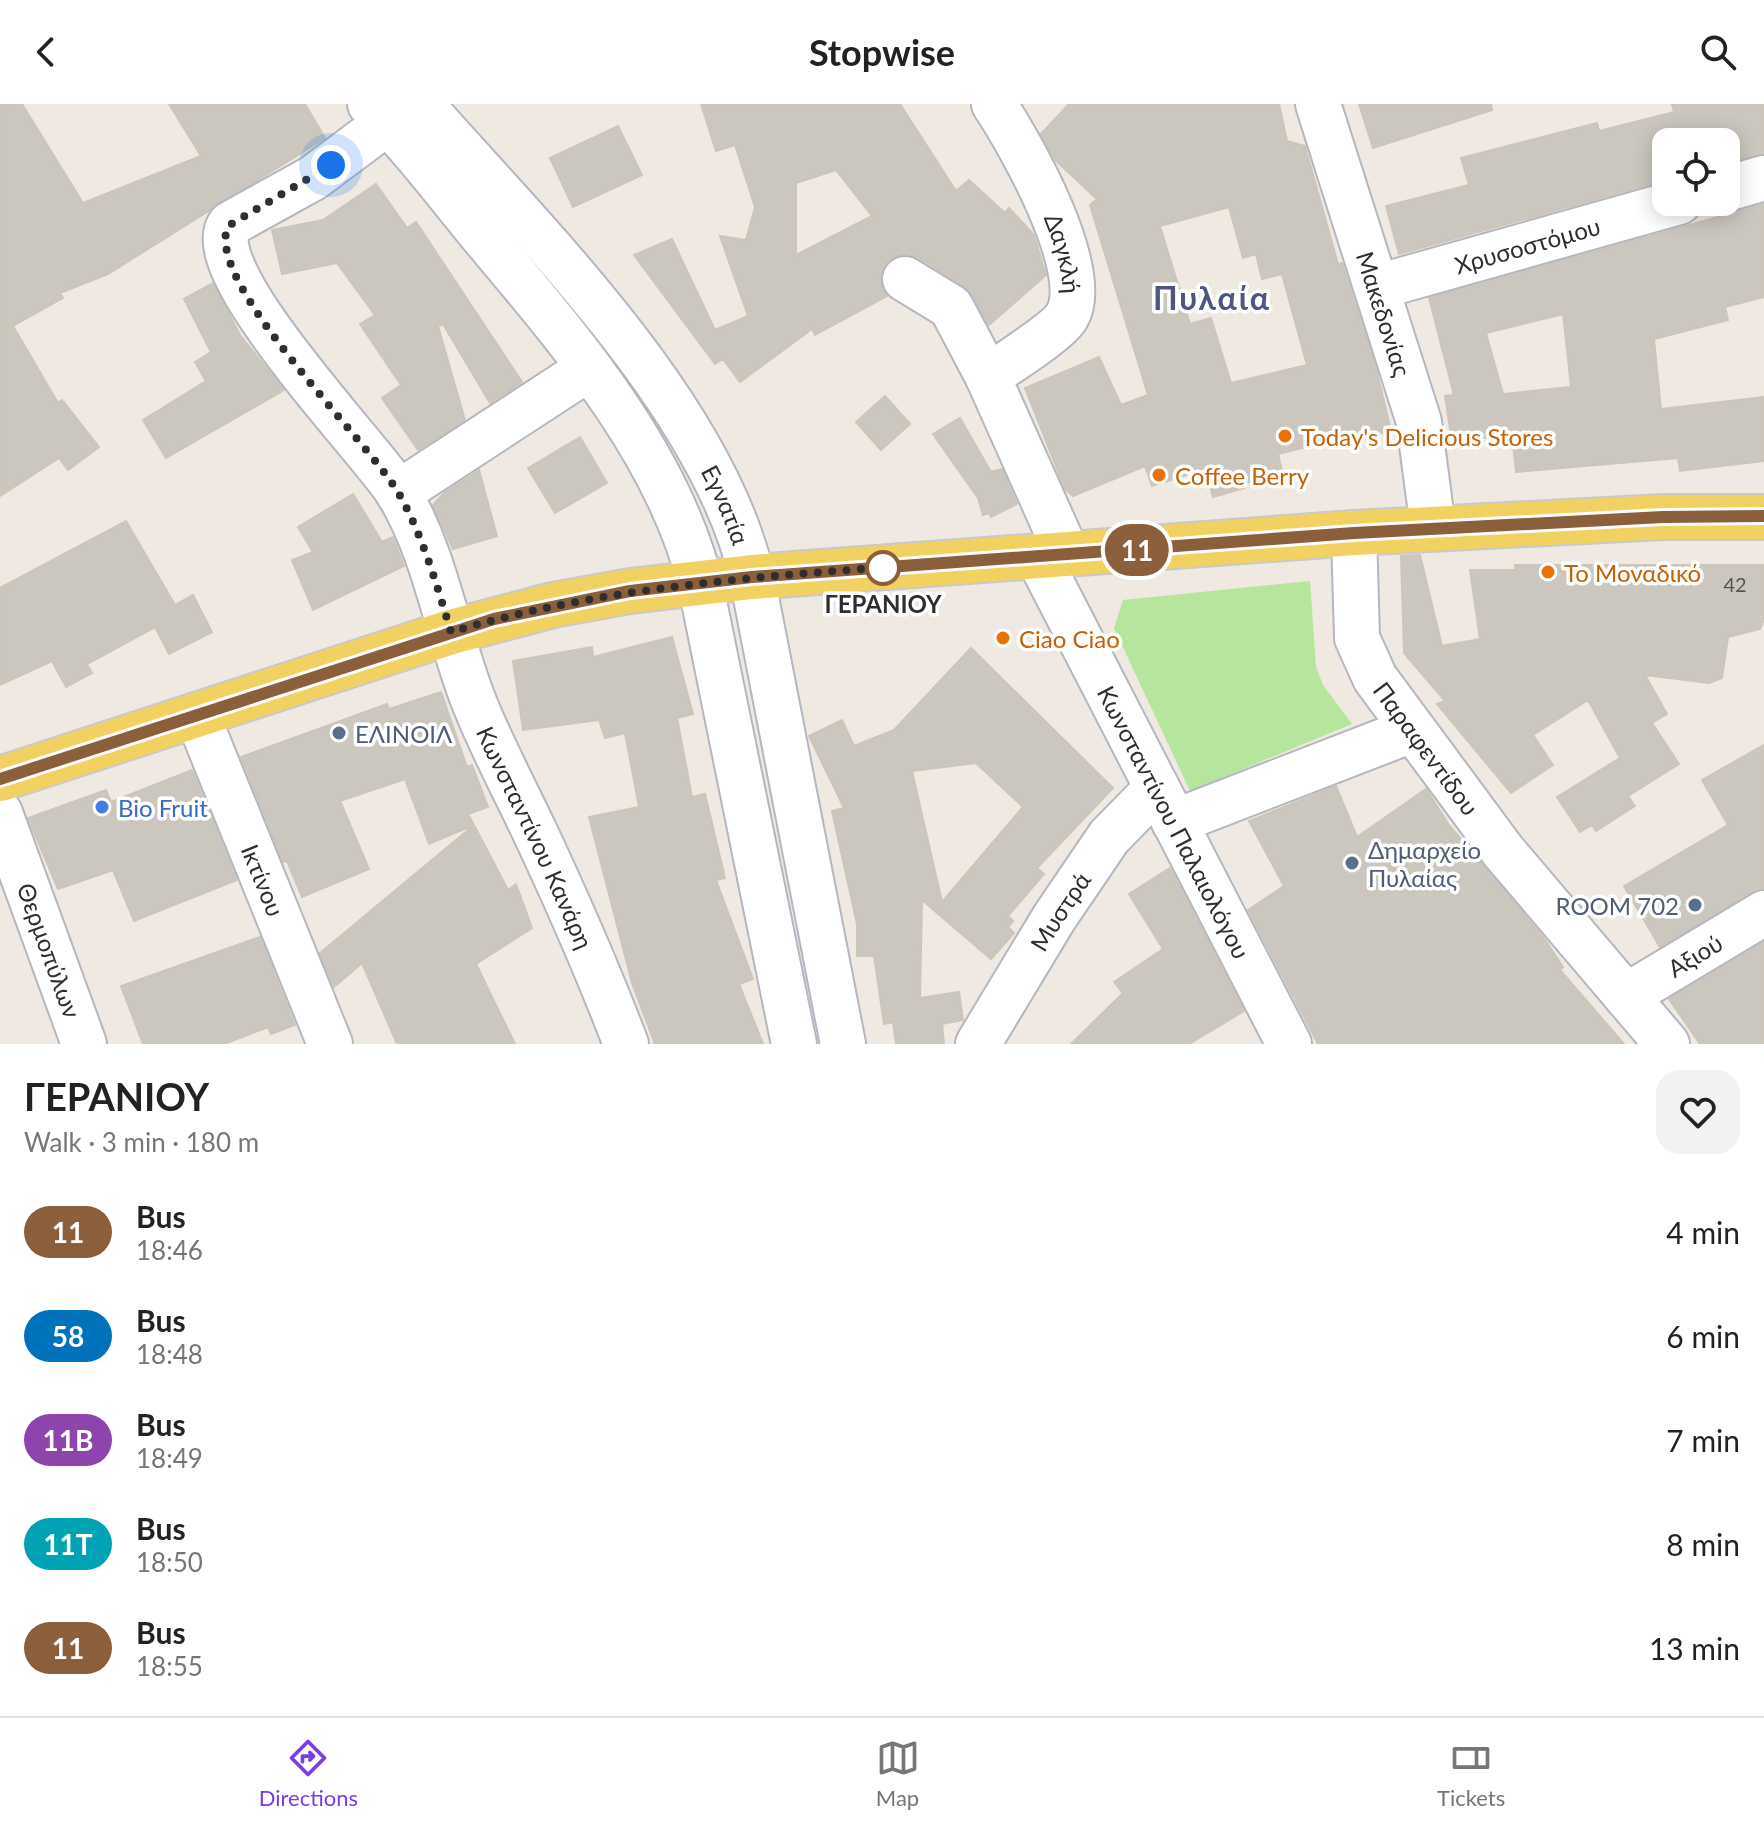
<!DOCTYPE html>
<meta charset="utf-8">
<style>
body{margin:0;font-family:Lato,sans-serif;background:#f2f2f2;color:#222;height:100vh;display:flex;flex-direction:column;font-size:30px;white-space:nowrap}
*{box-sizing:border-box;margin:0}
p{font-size:26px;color:#767676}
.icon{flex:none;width:44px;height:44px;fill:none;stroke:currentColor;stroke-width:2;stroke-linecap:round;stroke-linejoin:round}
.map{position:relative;height:940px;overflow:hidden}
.details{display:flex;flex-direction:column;background:#fff;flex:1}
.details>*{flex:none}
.badge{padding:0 16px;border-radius:26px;font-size:28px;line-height:52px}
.tools{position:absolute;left:1652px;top:24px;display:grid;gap:16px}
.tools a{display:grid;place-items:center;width:88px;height:88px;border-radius:16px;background:#fff;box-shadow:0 4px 20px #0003;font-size:40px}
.you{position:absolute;width:40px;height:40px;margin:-20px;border:6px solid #fff;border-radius:50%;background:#1a73e8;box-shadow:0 0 0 12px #1a73e833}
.map>.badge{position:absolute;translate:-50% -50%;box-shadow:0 0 0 4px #fff}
.round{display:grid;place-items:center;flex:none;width:84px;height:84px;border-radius:24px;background:#f2f2f2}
.overview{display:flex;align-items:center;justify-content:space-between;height:136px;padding:0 24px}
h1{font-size:38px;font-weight:700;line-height:60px}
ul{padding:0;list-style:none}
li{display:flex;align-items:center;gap:24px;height:104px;padding:0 24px}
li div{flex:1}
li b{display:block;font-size:30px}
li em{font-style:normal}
li .badge{min-width:88px;font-weight:700;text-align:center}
header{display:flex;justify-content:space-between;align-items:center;height:104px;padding:0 24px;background:#fff;font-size:36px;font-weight:700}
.tabs{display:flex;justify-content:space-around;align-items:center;height:112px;border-top:2px solid #e0e0e0;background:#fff;font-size:22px;color:#767676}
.tabs a{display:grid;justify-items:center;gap:4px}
.tabs .on{color:#7c3aed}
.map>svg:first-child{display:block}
</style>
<header><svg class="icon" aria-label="back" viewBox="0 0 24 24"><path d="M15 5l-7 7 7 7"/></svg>Stopwise<svg class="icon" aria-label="search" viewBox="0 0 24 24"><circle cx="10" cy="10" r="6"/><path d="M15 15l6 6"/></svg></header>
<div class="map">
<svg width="1764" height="940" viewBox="0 0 1764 940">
<rect width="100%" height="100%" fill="#efe9e1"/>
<path fill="#b6e59e" d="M1310,477L1316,563L1323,581L1352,620L1190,687L1114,524L1123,496Z"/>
<path fill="#cbc7bf" stroke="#cbc5ba" stroke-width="2" fill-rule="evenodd" d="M0,0H22L83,99L201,52L169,0H305L325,34L108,170L60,189L63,194L13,222L58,299L62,296L99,343L68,366L59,354L0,392Z
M701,0H900L956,87L969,76L1005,109L1009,104L1034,131L1046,171L989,221L964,182L917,153L906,150L894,153L884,161L880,174L887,192L815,231L812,225L740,278L723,255L715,260L634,151L672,135L715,226L748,212L720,132L746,136L755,103L735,41L716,47ZM836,66L872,112L796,151V79Z
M1069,0H1279L1287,37L1305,42L1338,160L1342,159L1376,264L1391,327L1352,337L1351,332L1278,350L1283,371L1243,379L1244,384L1213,393L1205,365L1152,382L1145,362L1073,392L1065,385L1025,284L1099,253L1121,301L1148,291L1090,101L1097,95L1055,56L1041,30ZM1229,103L1243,154L1256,150L1262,175L1282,170L1307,261L1231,279L1211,214L1190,220L1160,122Z
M1359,0H1491L1492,6L1373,44Z
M1672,0H1764V50L1731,58L1726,38H1666V76L1399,150L1386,102L1469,81L1461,54L1597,19L1599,27L1674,8Z
M618,22L642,71L573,103L550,54Z
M376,80L407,124L416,118L522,278L490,299L443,220L438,222L465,316L418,346L382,294L401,281L360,220L375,211L337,159L282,170L272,126L323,116Z
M1764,100V193L1725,203L1728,216L1654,235L1661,305L1764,293V357L1680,367L1678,354L1516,368L1512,330L1452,338L1445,292L1454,291L1429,194ZM1563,210L1571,283L1503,290L1486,229Z
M213,179L240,231L284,286L166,354L143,316L206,277L195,258L211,248L184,195Z
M885,292L910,320L881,346L856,318Z
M960,314L991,368L1002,365L1017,400L991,413L989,409L983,411L978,394L933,330Z
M580,333L607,379L555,409L528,364Z
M479,366L497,432L453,445L433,401L445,388Z
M353,390L382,438L393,433L404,462L313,506L292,456L313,448L298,423Z
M126,417L175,501L193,491L212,528L169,550L155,523L87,560L92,569L66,583L52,557L0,581V484Z
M1420,451L1442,542L1480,535L1470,466H1516L1515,461H1764V515L1760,525L1728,533L1722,574L1709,579L1645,571L1667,610L1652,619L1679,660L1628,692L1635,702L1596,727L1592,721L1580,728L1557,693L1620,654L1588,596L1533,631L1553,661L1511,689L1437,600L1445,597L1404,549L1401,452Z
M672,533L693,610L677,614L692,693L705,690L725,774L716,776L753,875L739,880L763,940H655L632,879L589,713L639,703L625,629L605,634L599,616L523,626L513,557L592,543L593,553Z
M971,544L1113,684L1037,764L1044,770L1008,812L1013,817L1008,823L1014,829L991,855L922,796L920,894L959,888L963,916L942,920L944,940H896L893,918L884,920L874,852H857V820L832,707L844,704L809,632L842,616L854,642L894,626ZM976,659L1023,703L942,798L912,667Z
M441,588L467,663L472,661L488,703L468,710L474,721L429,740L405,675L340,697L369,765L302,793L287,757L283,758L241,653L387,600L389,605Z
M1764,641V784L1751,788L1660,843L1624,782L1728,721L1702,676Z
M192,666L237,776L134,817L113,766L58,785L28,714L106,686L111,698Z
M1336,682L1357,733L1426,685L1449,721L1544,834L1563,863L1560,866L1624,940H1318L1248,806L1284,782L1249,717Z
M474,721L508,786L516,780L532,824L476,860L515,940H397L362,859L334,883L320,849Z
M1170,764L1244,907L1189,940H1071L1123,889L1114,878L1163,845L1129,790Z
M260,833L295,921L271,930L268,923L224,940H143L121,882Z
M1764,838V940H1700L1669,895Z"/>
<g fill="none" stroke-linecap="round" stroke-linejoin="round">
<defs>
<g id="minor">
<path d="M370,0C410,40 445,86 481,130C567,233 666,345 700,478L794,940"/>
<path id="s1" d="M421,0C536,131 712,301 752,473L843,940"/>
<path id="s2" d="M994,0C1020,39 1093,167 1067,212C1058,228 1005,260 988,273L1067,450"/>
<path id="s3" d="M1318,0L1419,318L1433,424"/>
<path id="s4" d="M388,18L313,74L230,120C196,165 370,344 398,388C436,451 447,530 474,598C491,641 513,682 533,724C566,794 598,867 626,940"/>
<path d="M1726,85L1764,74"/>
<path d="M905,175L951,203L988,273"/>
<path id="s5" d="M1377,183L1679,98"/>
<path d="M398,389L588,265"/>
<path id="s6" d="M1354,429L1357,534L1375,574L1503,747L1667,940"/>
<path id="s7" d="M1038,453L1289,940"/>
<path id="s8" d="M197,611L330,940"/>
<path id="s9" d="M0,709L84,940"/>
<path d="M1174,718L1412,626"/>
<path id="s10" d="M1626,892L1764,809"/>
<path id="s11" d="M978,940L1054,814L1109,733L1157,684"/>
</g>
<path id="major" d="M0,675L451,528L553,501L630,487L752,473L1354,429L1663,413H1764"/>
</defs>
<use href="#minor" stroke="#b4b7c1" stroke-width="48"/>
<use href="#major" stroke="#c9c9c9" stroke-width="48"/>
<use href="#minor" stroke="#fff" stroke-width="44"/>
<use href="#major" stroke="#f2d163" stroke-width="44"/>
</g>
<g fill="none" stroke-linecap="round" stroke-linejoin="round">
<defs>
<path id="line" d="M0,675L494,515L630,487L752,473L1354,429L1663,413L1764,412"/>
</defs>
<use href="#line" stroke="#fff" stroke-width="18"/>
<use href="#line" stroke="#8b5e3c" stroke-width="12"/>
<path stroke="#2e2e2e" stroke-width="8" stroke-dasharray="0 14.4" d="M331,61L228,122C203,178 368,336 399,390C423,432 437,482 451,528C595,485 740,474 889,463L883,464"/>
</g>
<g fill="#e8710a" stroke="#fff" stroke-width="3">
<circle cx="1285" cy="332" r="8"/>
<circle cx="1159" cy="371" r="8"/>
<circle cx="1548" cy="468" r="8"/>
<circle cx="1003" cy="534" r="8"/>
</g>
<circle fill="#fff" stroke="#8b5e3c" stroke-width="4" cx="883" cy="464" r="16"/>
<g fill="#5c6f8a" stroke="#fff" stroke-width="3">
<circle cx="339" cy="629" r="8"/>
<circle cx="1352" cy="759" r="8"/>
<circle cx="1695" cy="801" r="8"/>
</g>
<circle fill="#3f7fe0" stroke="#fff" stroke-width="3" cx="102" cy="703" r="8"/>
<g text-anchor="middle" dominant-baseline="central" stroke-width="7" stroke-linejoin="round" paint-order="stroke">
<g font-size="20" fill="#555452">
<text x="1735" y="480">42</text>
</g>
<g font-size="24" fill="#2e2e2e" stroke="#fff">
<text stroke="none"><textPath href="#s5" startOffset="156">Χρυσοστόμου</textPath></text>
<text stroke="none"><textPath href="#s2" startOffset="166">Δαγκλή</textPath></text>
<text stroke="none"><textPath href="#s3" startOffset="220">Μακεδονίας</textPath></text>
<text stroke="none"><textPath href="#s1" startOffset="506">Εγνατία</textPath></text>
<text stroke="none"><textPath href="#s6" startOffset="236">Παραφεντίδου</textPath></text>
<text stroke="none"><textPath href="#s7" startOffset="298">Κωνσταντίνου Παλαιολόγου</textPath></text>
<text stroke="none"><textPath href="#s4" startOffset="886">Κωνσταντίνου Κανάρη</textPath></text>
<text stroke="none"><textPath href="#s8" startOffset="178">Ικτίνου</textPath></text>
<text stroke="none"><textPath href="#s11" startOffset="156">Μυστρά</textPath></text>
<text stroke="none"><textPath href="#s9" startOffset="146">Θερμοπύλων</textPath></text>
<text stroke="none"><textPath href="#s10" startOffset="80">Αξιού</textPath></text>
</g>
<g font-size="24" fill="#c56008" stroke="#fff" text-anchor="start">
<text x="1301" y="332">Today's Delicious Stores</text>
<text x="1175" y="371">Coffee Berry</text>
<text x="1564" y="468">Το Μοναδικό</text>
<text x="1019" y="534">Ciao Ciao</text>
</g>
<g font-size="24" font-weight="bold" fill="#2e2e2e" stroke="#fff">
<text x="883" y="499">ΓΕΡΑΝΙΟΥ</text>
</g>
<g font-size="24" fill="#4e5e75" stroke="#fff" text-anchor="start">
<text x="355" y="629">ΕΛΙΝΟΙΛ</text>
<text x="1368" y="745">Δημαρχείο<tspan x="1368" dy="28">Πυλαίας</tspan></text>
<text x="1679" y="801" text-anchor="end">ROOM 702</text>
</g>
<g font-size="24" fill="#366cbe" stroke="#fff" text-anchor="start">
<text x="118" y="703">Bio Fruit</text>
</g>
<g font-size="32" font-weight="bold" letter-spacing="2" fill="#4d5680" stroke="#fff">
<text x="1212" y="193">Πυλαία</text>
</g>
</g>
</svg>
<div class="tools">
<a><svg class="icon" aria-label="locate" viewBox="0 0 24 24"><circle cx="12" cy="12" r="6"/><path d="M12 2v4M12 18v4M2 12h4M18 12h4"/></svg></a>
</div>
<div class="you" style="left:331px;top:61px"></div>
<b class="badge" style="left:1137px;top:446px;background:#8b5e3c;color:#fff">11</b>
</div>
<section class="details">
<div class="overview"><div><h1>ΓΕΡΑΝΙΟΥ</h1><p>Walk · 3 min · 180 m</p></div><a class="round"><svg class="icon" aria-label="heart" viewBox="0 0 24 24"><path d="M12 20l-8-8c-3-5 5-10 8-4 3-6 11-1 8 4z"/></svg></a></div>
<ul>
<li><span class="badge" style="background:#8b5e3c;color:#fff">11</span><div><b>Bus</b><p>18:46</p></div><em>4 min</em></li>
<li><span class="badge" style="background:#0072bc;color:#fff">58</span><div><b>Bus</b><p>18:48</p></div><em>6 min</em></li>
<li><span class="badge" style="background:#8e44ad;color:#fff">11Β</span><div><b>Bus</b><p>18:49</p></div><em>7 min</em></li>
<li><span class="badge" style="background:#00a3b4;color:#fff">11Τ</span><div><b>Bus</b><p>18:50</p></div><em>8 min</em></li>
<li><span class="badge" style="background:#8b5e3c;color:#fff">11</span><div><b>Bus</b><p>18:55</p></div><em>13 min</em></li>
</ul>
</section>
<nav class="tabs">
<a class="on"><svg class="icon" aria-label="directions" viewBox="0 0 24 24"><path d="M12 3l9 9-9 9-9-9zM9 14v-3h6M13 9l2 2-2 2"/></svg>Directions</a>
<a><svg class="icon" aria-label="map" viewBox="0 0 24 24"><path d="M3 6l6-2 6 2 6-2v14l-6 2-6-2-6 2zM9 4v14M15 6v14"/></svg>Map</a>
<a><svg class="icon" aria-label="tickets" viewBox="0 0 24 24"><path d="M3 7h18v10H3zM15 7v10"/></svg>Tickets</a>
</nav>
